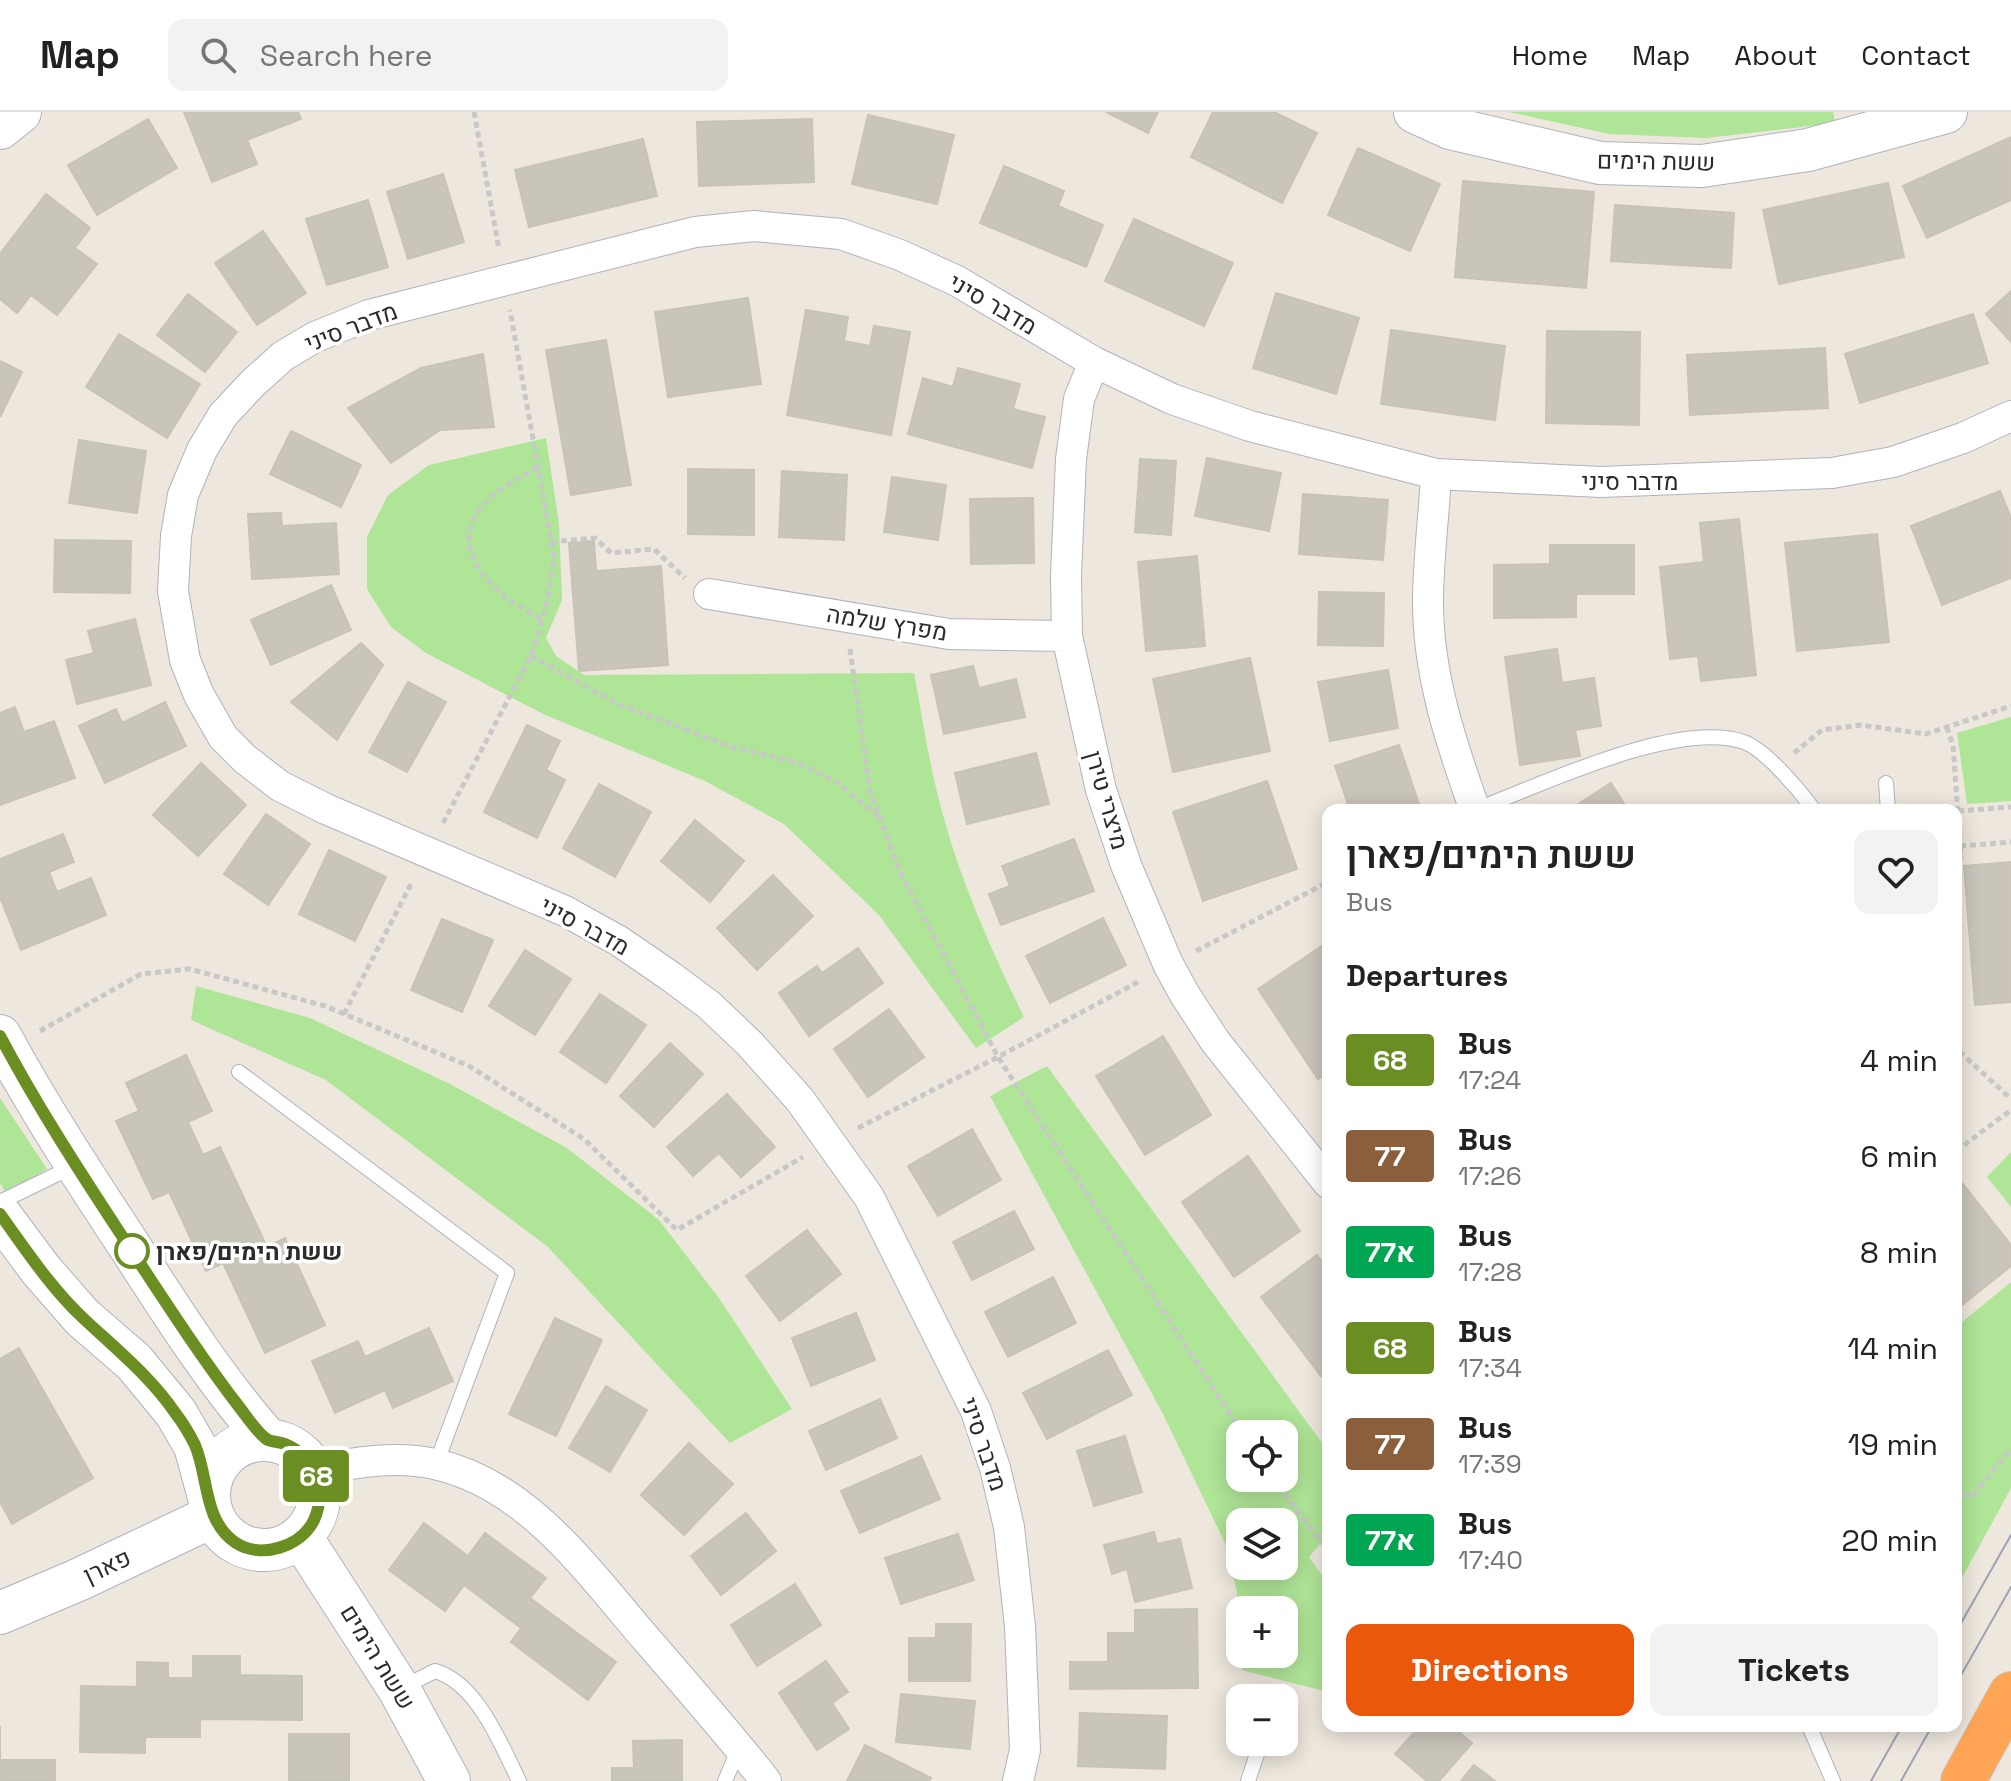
<!DOCTYPE html>
<meta charset="utf-8">
<style>
body{margin:0;font-family:"Space Grotesk",Heebo,sans-serif;background:#f2f2f2;color:#222;height:100vh;display:flex;flex-direction:column;font-size:30px;white-space:nowrap}
*{box-sizing:border-box;margin:0}
p{font-size:26px;color:#767676}
.icon{flex:none;width:44px;height:44px;fill:none;stroke:currentColor;stroke-width:2;stroke-linecap:round;stroke-linejoin:round}
.map{position:relative;flex:1;overflow:hidden}
.drawer{position:absolute;left:1322px;top:692px;width:640px;height:928px;display:flex;flex-direction:column;background:#fff;border-radius:16px;box-shadow:0 4px 20px #0003}
.drawer>*{flex:none}
.badge{padding:0 16px;border-radius:6px;font-size:28px;line-height:52px}
.fabs{position:absolute;left:1226px;top:1308px;display:grid;gap:16px}
.fabs a{display:grid;place-items:center;width:72px;height:72px;border-radius:16px;background:#fff;box-shadow:0 4px 20px #0003;font-size:40px}
.map>.badge{position:absolute;translate:-50% -50%;box-shadow:0 0 0 4px #fff}
h2{padding:0 24px;font-size:30px;line-height:72px}
.round{display:grid;place-items:center;flex:none;width:84px;height:84px;border-radius:16px;background:#f2f2f2}
.overview{display:flex;align-items:center;justify-content:space-between;height:136px;padding:0 24px}
h1{font-size:38px;font-weight:600;line-height:60px}
.action{display:flex;gap:16px;margin-top:auto;padding:16px 24px}
.action a{flex:1;height:92px;border-radius:16px;background:#ea580c;color:#fff;font-size:32px;font-weight:600;line-height:92px;text-align:center}
.action a+a{background:#f2f2f2;color:#222}
ul{padding:0;list-style:none}
li{display:flex;align-items:center;gap:24px;height:96px;padding:0 24px}
li div{flex:1}
li b{display:block;font-size:30px}
li em{font-style:normal}
li .badge{min-width:88px;font-weight:700;text-align:center}
header{display:flex;align-items:center;gap:48px;box-sizing:border-box;height:112px;padding:0 40px;background:#fff;border-bottom:2px solid #e0e0e0}
header strong{font-size:38px}
nav{display:flex;gap:44px;margin-inline-start:auto;font-size:28px}
.search{width:560px;height:72px;background:#f2f2f2;display:flex;align-items:center;gap:20px;box-sizing:border-box;padding:0 28px;border-radius:16px;color:#767676;font-size:30px}
.map>svg:first-child{display:block}
</style>
<header>
<strong>Map</strong>
<div class="search"><svg class="icon" aria-label="search" viewBox="0 0 24 24"><circle cx="10" cy="10" r="6"/><path d="M15 15l6 6"/></svg>Search here</div>
<nav><a>Home</a><a>Map</a><a>About</a><a>Contact</a></nav>
</header>
<div class="map">
<svg width="2011" height="1669" viewBox="0 0 2011 1669">
<rect width="100%" height="100%" fill="#ede7dd"/>
<path fill="#afe597" fill-rule="evenodd" d="M1509,0H1833L1835,11L1706,26L1609,22Z
M546,326L559,412L562,488L546,526L556,544L584,563L914,561C922,603 928,646 939,688C958,764 990,835 1024,905L976,936L879,803L784,712L705,669L543,602L426,541L391,515L367,477V425L388,383L429,353Z
M2011,605V689L1967,692L1957,621Z
M196,874L310,906L448,971L567,1036L659,1108L719,1186L792,1297L730,1331L548,1135L326,968L191,908Z
M1047,954L1328,1339V1423L1309,1445L1328,1472V1580L1242,1558L1241,1542H1284V1498H1240V1533L1237,1480L1225,1431L1163,1302L990,984ZM1240,1322H1284V1366H1240ZM1240,1410H1284V1454H1240Z
M0,986L47,1057L6,1081L0,1071Z
M2011,1040V1095L1987,1065Z
M2011,1170V1376L1956,1477V1215Z"/>
<path fill="#c9c5bb" stroke="#c9c3b6" stroke-width="2" d="M184,0H298L301,7L247,28L257,52L212,70Z
M1106,0H1158L1148,21Z
M1213,0H1274L1317,21L1282,91L1191,45Z
M868,3L954,23L937,92L852,72Z
M148,7L177,56L97,103L68,53Z
M812,7L814,70L699,74L697,10Z
M2011,25V88L1927,126L1903,74Z
M643,27L657,84L529,115L515,58Z
M1358,36L1440,72L1410,139L1328,103Z
M1004,54L1064,79L1058,94L1103,113L1086,155L980,111Z
M443,62L464,130L408,147L387,80Z
M1463,69L1594,80L1586,176L1455,165Z
M1888,71L1904,145L1779,172L1763,98Z
M46,82L90,116L75,136L97,152L57,203L31,183L17,201L0,187V142Z
M368,88L388,155L327,173L306,107Z
M1615,93L1734,101L1731,156L1611,149Z
M1134,107L1233,151L1204,214L1105,169Z
M263,119L306,181L257,213L215,151Z
M2011,179V230L1986,202Z
M1276,181L1359,206L1336,282L1253,256Z
M188,182L237,220L205,260L157,223Z
M748,186L761,272L668,285L655,200Z
M806,198L848,205L844,229L870,234L874,214L910,220L891,323L787,303Z
M1973,202L1988,251L1860,291L1845,242Z
M1391,218L1505,234L1495,308L1381,292Z
M1547,219L1640,220L1639,313L1546,311Z
M119,222L200,272L167,326L86,275Z
M606,228L631,373L571,383L546,238Z
M1825,236L1828,296L1690,303L1687,243Z
M483,242L494,315L440,318L391,351L348,296L421,256Z
M0,249L22,260L0,305Z
M958,256L1020,272L1013,297L1045,305L1032,356L908,322L923,266L953,275Z
M291,319L361,353L341,395L270,362Z
M79,328L146,339L137,401L69,391Z
M1207,346L1281,361L1269,419L1195,404Z
M1140,347L1176,349L1171,423L1135,420Z
M688,357L754,358V423L688,422Z
M782,359L847,363L844,428L779,425Z
M892,365L946,373L938,428L884,420Z
M2000,379L2011,406V466L1942,493L1911,414Z
M1303,382L1388,388L1383,448L1299,442Z
M1033,386L1034,451L971,452L970,387Z
M281,401L282,414L336,411L339,462L252,467L248,402Z
M1739,407L1756,563L1701,569L1698,544L1670,547L1660,455L1704,450L1700,411Z
M1877,422L1889,530L1797,539L1785,431Z
M55,428L131,429L130,481L54,480Z
M594,429L596,459L661,454L668,553L579,559L569,431Z
M1550,433H1634V482H1576V505L1494,506V453L1550,452Z
M1197,444L1205,534L1146,539L1138,450Z
M331,473L351,518L271,553L251,508Z
M1319,480L1384,481L1383,534L1318,533Z
M135,507L151,573L77,592L66,548L94,541L88,519Z
M361,531L383,553L337,628L291,590Z
M1557,537L1562,571L1594,566L1601,614L1575,618L1580,644L1520,653L1505,545Z
M1250,546L1270,639L1173,660L1153,567Z
M973,554L979,576L1016,567L1025,605L944,622L931,563Z
M1388,558L1398,616L1330,629L1318,570Z
M408,570L446,590L407,660L369,640Z
M165,590L186,634L105,671L79,614L116,597L122,611Z
M15,595L24,620L54,609L75,666L0,693V601Z
M527,613L560,629L546,658L565,668L537,726L484,700Z
M1399,633L1421,698H1350L1335,654Z
M1036,641L1049,692L967,712L955,661Z
M201,651L246,693L198,744L153,703Z
M1267,669L1297,757L1203,789L1173,700Z
M1611,671L1628,698H1569Z
M599,672L651,700L615,765L563,736Z
M266,702L310,732L268,793L224,762Z
M695,708L744,749L710,790L661,749Z
M63,722L74,750L49,760L57,780L91,766L106,803L21,838L0,785V747Z
M1074,727L1094,779L1001,813L989,782L1010,774L1002,754Z
M329,738L386,765L355,829L299,802Z
M2011,750V890L1975,893L1964,754Z
M773,763L813,804L757,858L717,816Z
M1103,806L1126,853L1050,891L1026,844Z
M442,807L493,828L462,900L411,878Z
M1328,830V960L1318,967L1258,877Z
M858,836L883,871L809,924L779,881L817,854L822,861Z
M525,838L571,867L535,923L489,894Z
M600,882L646,913L606,971L560,940Z
M889,897L924,945L868,985L834,937Z
M1163,924L1211,1003L1145,1043L1096,964Z
M670,931L703,962L654,1015L620,984Z
M186,943L212,999L188,1010L203,1043L220,1035L267,1135L285,1126L325,1213L265,1241L223,1151L206,1159L169,1080L153,1087L116,1009L139,999L126,971Z
M727,982L775,1035L741,1065L719,1041L693,1064L667,1035Z
M972,1017L1001,1068L938,1104L908,1054Z
M1248,1044L1300,1119L1234,1165L1182,1090Z
M1963,1072L2011,1133V1154L1956,1198V1078Z
M1014,1099L1034,1137L972,1168L953,1130Z
M807,1118L841,1162L780,1209L746,1164Z
M1317,1143L1328,1157V1259L1321,1264L1261,1185Z
M1053,1165L1076,1211L1008,1245L985,1200Z
M856,1201L875,1248L811,1274L792,1226Z
M555,1206L602,1228L556,1324L509,1302Z
M429,1216L453,1269L393,1296L385,1278L335,1301L312,1249L358,1229L365,1245Z
M19,1236L93,1366L12,1412L0,1390V1247Z
M1108,1238L1132,1283L1047,1327L1023,1281Z
M606,1274L647,1298L610,1360L569,1336Z
M880,1287L897,1326L826,1358L809,1319Z
M1125,1324L1142,1380L1094,1394L1077,1339Z
M689,1331L733,1372L684,1423L641,1383Z
M921,1344L940,1387L860,1421L841,1379Z
M746,1401L776,1439L721,1483L691,1444Z
M424,1411L468,1444L485,1421L546,1466L530,1486L616,1550L588,1588L511,1530L521,1516L464,1473L445,1499L389,1458Z
M1154,1420L1157,1432L1180,1427L1192,1476L1135,1490L1127,1457L1112,1462L1104,1433Z
M958,1422L974,1468L901,1492L885,1446Z
M795,1472L821,1513L757,1554L731,1513Z
M1197,1497L1198,1576L1070,1577V1550H1108V1521H1135V1498Z
M936,1512H971L970,1569H909V1526H936Z
M193,1544H240V1563L302,1564V1608L200,1607V1625H145V1641L80,1640L81,1574L137,1575V1550L168,1551V1566H193Z
M826,1549L848,1580L832,1591L849,1617L817,1638L779,1581Z
M901,1582L975,1589L970,1637L896,1630Z
M1080,1601L1167,1604L1165,1657L1078,1654Z
M0,1614V1648H55V1669H0Z
M1420,1614H1452L1472,1631L1439,1669H1427L1395,1642Z
M289,1622H349V1669H289Z
M682,1628V1669H612V1656H634L633,1629Z
M865,1633L931,1666L929,1669H847Z
M1474,1653L1495,1669H1461Z"/>
<g fill="none" stroke-linecap="round" stroke-linejoin="round">
<defs>
<path id="lane" d="M1886,671L1888,698
M1475,698C1541,673 1677,607 1744,630C1766,638 1800,679 1814,698
M239,960L507,1161L436,1352
M0,1090L72,1055
M403,1575L435,1559C477,1571 501,1632 519,1669
M1809,1614L1833,1669
M725,1669L739,1636
M1248,1669L1261,1630"/>
<path id="street" d="M1094,250L1079,287L1071,347L1066,464L1067,524L1101,678L1126,753L1168,852L1185,883L1215,929L1328,1071
M1436,362C1434,405 1428,448 1428,490C1428,563 1451,631 1475,698
M709,482L949,522L1067,524
M314,1358C354,1351 394,1343 435,1352C529,1373 588,1460 648,1529C688,1575 728,1621 766,1669
M1018,1669L1025,1638L1020,1514L1009,1415L995,1356L976,1299L869,1085L800,988L750,932L709,893L670,864L619,829L565,799L326,697L280,674L245,647L223,625L199,583L185,548L173,479L176,424L183,383L202,338L223,303L253,271L283,244L315,225L369,203L695,120L754,114L841,122L900,143L957,169L1094,250L1172,287L1250,314L1436,362L1601,370L1832,361L1893,350L1963,326L2011,304"/>
<path id="secondary" d="M1415,0L1450,16L1600,51L1702,54L1808,38L1946,0
M0,16L20,0
M0,924C40,998 86,1068 132,1138C174,1203 216,1269 267,1327
M0,1103L41,1158L82,1205L134,1250L176,1301L195,1334L209,1385
M209 1383a55 55 0 1 1 110 0a55 55 0 1 1-110 0Z
M301,1425L399,1577L449,1669
M0,1501L78,1468L213,1404"/>
<path id="highway" d="M1963,1669L2011,1582"/>
</defs>
<use href="#lane" stroke="#b1b2bf" stroke-width="16"/>
<use href="#street" stroke="#b1b2bf" stroke-width="32"/>
<use href="#secondary" stroke="#b1b2bf" stroke-width="44"/>
<use href="#highway" stroke="#c8c8c8" stroke-width="46"/>
<path stroke="#c8c8c8" stroke-width="5" stroke-dasharray="6 4" stroke-linecap="butt" d="M474,0L499,137
M538,356C487,380 440,417 491,472C504,486 525,497 541,508
M551,430L595,426L611,441L654,437L685,466
M850,537L870,679L900,760L998,945L1243,1322
M531,544L618,592L732,635L799,651L838,671L879,705
M1947,615L1953,634L1961,744L1956,752
M1794,641L1822,618L1861,613L1926,622L2011,594
M1958,699L2011,695
M443,711L531,544L547,490L554,445L510,198
M1960,734L2011,730
M1196,839L1328,770
M344,902L412,770
M40,919L141,862L190,857L325,894L469,954L584,1027L677,1118L803,1045
M1956,930L1961,941L2011,987
M858,1016L998,945L1138,870
M1956,1039L2011,998
M1272,1366L1328,1438
M1956,1377L1972,1385L2011,1337"/>
<use href="#lane" stroke="#fff" stroke-width="14"/>
<use href="#street" stroke="#fff" stroke-width="30"/>
<use href="#secondary" stroke="#fff" stroke-width="42"/>
<use href="#highway" stroke="#ffa556" stroke-width="44"/>
<path stroke="#9fa1b6" stroke-width="2" d="M1956,1520L2011,1423
M1956,1572L2011,1475
M1871,1669L1902,1614
M1901,1669L1932,1614"/>
</g>
<g fill="none" stroke-linecap="round" stroke-linejoin="round">
<defs>
<path id="line" d="M0,924C36,992 78,1057 120,1121C159,1180 197,1240 240,1296C247,1305 258,1322 268,1328C273,1330 280,1330 285,1332C315,1344 327,1379 314,1408C301,1435 261,1447 236,1431C203,1409 209,1366 195,1333C190,1323 183,1311 176,1302C150,1264 116,1237 83,1206C51,1176 26,1138 0,1102"/>
</defs>
<use href="#line" stroke="#fff" stroke-width="18"/>
<use href="#line" stroke="#6b8e23" stroke-width="12"/>
</g>
<circle fill="#fff" stroke="#6b8e23" stroke-width="4" cx="132" cy="1139" r="16"/>
<g text-anchor="middle" dominant-baseline="central" stroke-width="7" stroke-linejoin="round" paint-order="stroke">
<g font-size="24" fill="#2b2b2b" stroke="#fff">
<text transform="translate(1656 49) rotate(1)">ששת הימים</text>
<text transform="translate(993 192) rotate(30)">מדבר סיני</text>
<text transform="translate(351 215) rotate(-21)">מדבר סיני</text>
<text x="1630" y="369">מדבר סיני</text>
<text transform="translate(887 511) rotate(9)">מפרץ שלמה</text>
<text transform="translate(1107 688) rotate(74)">מיצרי טירן</text>
<text transform="translate(585 814) rotate(28)">מדבר סיני</text>
<text transform="translate(984 1332) rotate(71)">מדבר סיני</text>
<text transform="translate(107 1454) rotate(-25)">פארן</text>
<text transform="translate(378 1545) rotate(58)">ששת הימים</text>
</g>
<g font-size="24" font-weight="bold" fill="#2b2b2b" stroke="#fff" text-anchor="start">
<text x="156" y="1139">ששת הימים/פארן</text>
</g>
</g>
</svg>
<div class="fabs">
<a><svg class="icon" aria-label="locate" viewBox="0 0 24 24"><circle cx="12" cy="12" r="6"/><path d="M12 2v4M12 18v4M2 12h4M18 12h4"/></svg></a>
<a><svg class="icon" aria-label="layers" viewBox="0 0 24 24"><path d="M12 4l9 5-9 5-9-5zM3 14l9 5 9-5"/></svg></a>
<a>+</a>
<a>−</a>
</div>
<b class="badge" style="left:316px;top:1364px;background:#6b8e23;color:#fff">68</b>
<section class="drawer">
<div class="overview"><div><h1>ששת הימים/פארן</h1><p>Bus</p></div><a class="round"><svg class="icon" aria-label="heart" viewBox="0 0 24 24"><path d="M12 20l-8-8c-3-5 5-10 8-4 3-6 11-1 8 4z"/></svg></a></div>
<h2>Departures</h2>
<ul>
<li><span class="badge" style="background:#6b8e23;color:#fff">68</span><div><b>Bus</b><p>17:24</p></div><em>4 min</em></li>
<li><span class="badge" style="background:#8b5e3c;color:#fff">77</span><div><b>Bus</b><p>17:26</p></div><em>6 min</em></li>
<li><span class="badge" style="background:#00a651;color:#fff">77א</span><div><b>Bus</b><p>17:28</p></div><em>8 min</em></li>
<li><span class="badge" style="background:#6b8e23;color:#fff">68</span><div><b>Bus</b><p>17:34</p></div><em>14 min</em></li>
<li><span class="badge" style="background:#8b5e3c;color:#fff">77</span><div><b>Bus</b><p>17:39</p></div><em>19 min</em></li>
<li><span class="badge" style="background:#00a651;color:#fff">77א</span><div><b>Bus</b><p>17:40</p></div><em>20 min</em></li>
</ul>
<div class="action"><a>Directions</a><a>Tickets</a></div>
</section>
</div>
